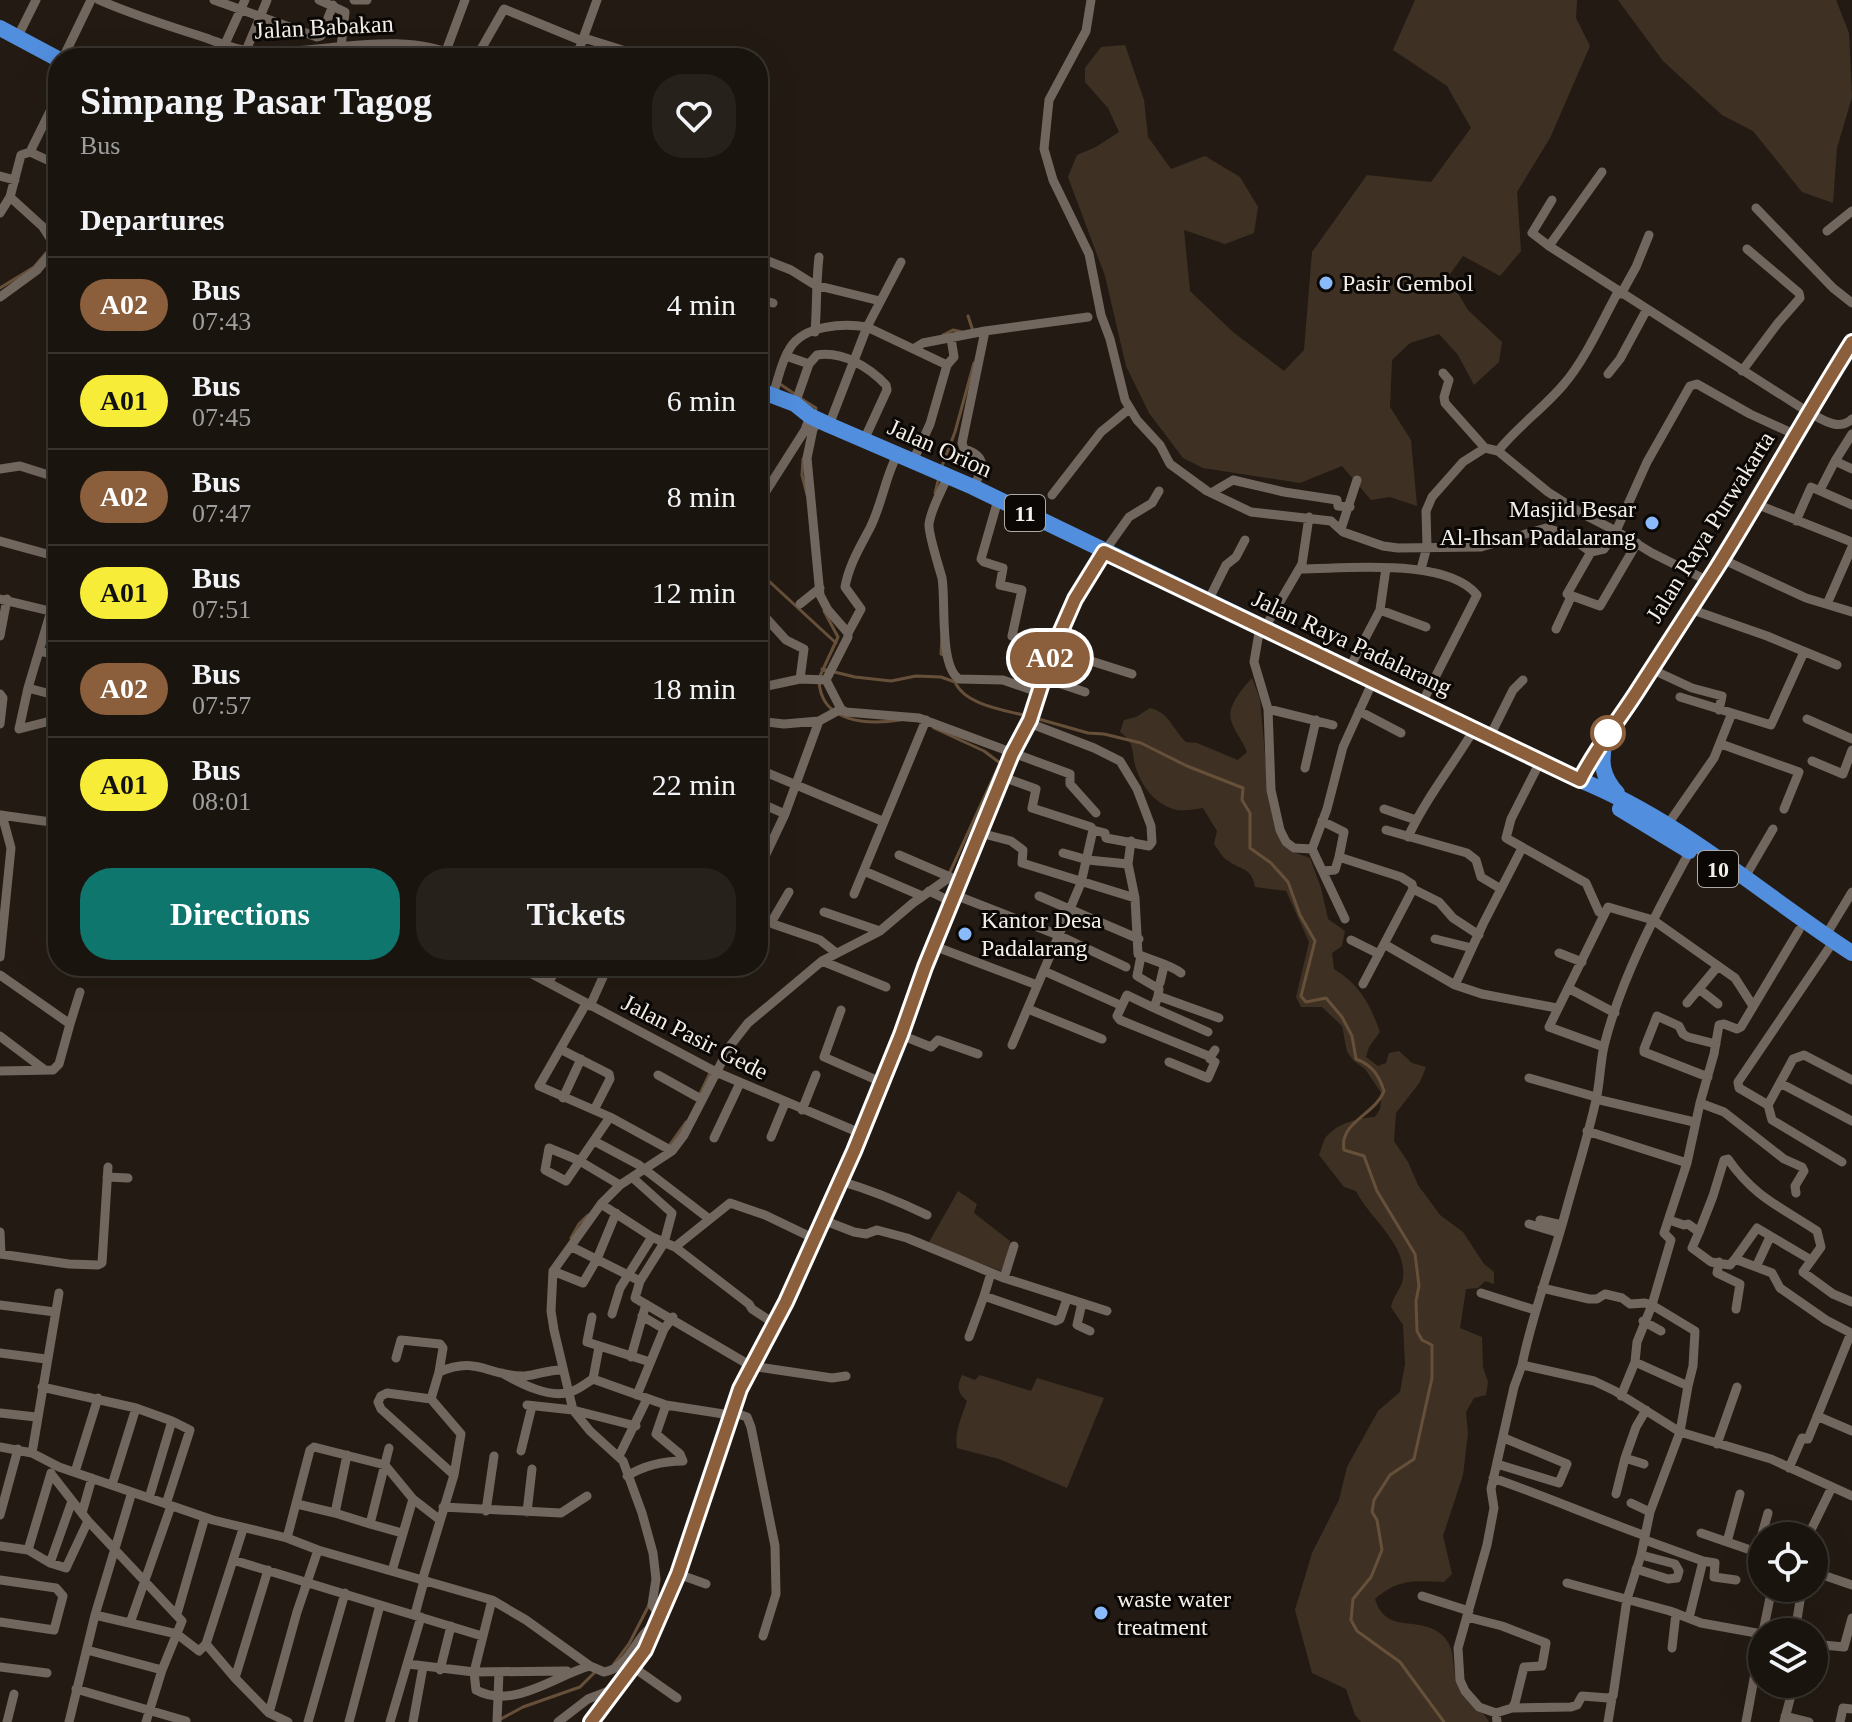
<!DOCTYPE html>
<style>
body{margin:0;font-family:"Times New Roman",serif;background:#27211c;color:#f1f3f6;height:100vh;display:flex;flex-direction:column;font-size:30px;white-space:nowrap}
*{box-sizing:border-box;margin:0}
p{font-size:26px;color:#9f9e9e}
.icon{flex:none;width:44px;height:44px;fill:none;stroke:currentColor;stroke-width:2;stroke-linecap:round;stroke-linejoin:round}
.map{position:relative;flex:1;overflow:hidden}
.panel{position:absolute;left:48px;top:48px;width:720px;height:928px;display:flex;flex-direction:column;background:#1a140e;border-radius:32px;box-shadow:0 8px 32px #0002,0 0 0 2px #38332e}
.panel>*{flex:none}
.badge{padding:0 16px;border-radius:26px;font-size:28px;line-height:52px}
.controls{position:absolute;left:1748px;top:1522px;display:grid;gap:16px}
.controls a{display:grid;place-items:center;width:80px;height:80px;border-radius:50%;background:#1a140e;box-shadow:0 8px 32px #0002,0 0 0 2px #38332e;font-size:40px}
.map>.badge{position:absolute;translate:-50% -50%;box-shadow:0 0 0 4px #fff}
h2{padding:0 32px;font-size:30px;line-height:72px}
.round{display:grid;place-items:center;flex:none;width:84px;height:84px;border-radius:32px;background:#27211c}
.head{display:flex;align-items:center;justify-content:space-between;height:136px;padding:0 32px}
h1{font-size:38px;font-weight:700;line-height:60px}
.action{display:flex;gap:16px;margin-top:auto;padding:16px 32px}
.action a{flex:1;height:92px;border-radius:32px;background:#0f766e;color:#fff;font-size:32px;font-weight:700;line-height:92px;text-align:center}
.action a+a{background:#27211c;color:#f1f3f6}
ul{padding:0;list-style:none}
li{display:flex;align-items:center;gap:24px;height:96px;padding:0 32px;border-top:2px solid #38332e}
li div{flex:1}
li b{display:block;font-size:30px}
li em{font-style:normal}
li .badge{min-width:88px;font-weight:700;text-align:center}
.map>svg:first-child{display:block}
</style>
<div class="map">
<svg width="1852" height="1722" viewBox="0 0 1852 1722">
<rect width="100%" height="100%" fill="#231b13"/>
<path fill="#3e3123" d="M1415,0H1577L1576,18L1590,46L1550,138L1517,192L1521,251L1500,276L1463,256L1448,277L1468,310L1502,342L1499,362L1474,385L1458,355L1439,334L1410,343L1392,360L1390,407L1411,440L1417,506L1390,497L1371,500L1342,466L1300,483L1203,468L1183,458L1149,413L1126,366L1105,276L1068,177L1077,155L1096,147L1119,132L1108,108L1085,82V68L1101,47L1125,45L1144,100L1148,137L1171,169L1205,156L1240,177L1258,207L1254,233L1225,244L1184,230L1190,291L1233,332L1284,371L1304,350L1312,252L1367,175L1431,182L1471,128L1447,86L1393,50Z
M1618,0H1836L1849,33L1852,97L1837,148L1833,203L1802,192L1753,131L1722,115L1663,61Z
M1252,678L1260,699L1267,777L1281,843L1293,852L1310,858L1321,888L1328,919L1345,931L1342,946L1332,953L1334,969C1360,985 1370,1004 1380,1032L1369,1047L1366,1057L1378,1066L1386,1063L1389,1053L1399,1051L1412,1063L1426,1067L1420,1082L1396,1113L1394,1141L1408,1162L1418,1185L1440,1215L1463,1232L1484,1264L1494,1272V1284L1485,1281L1478,1288L1466,1289L1460,1328L1482,1337L1483,1367L1488,1382L1486,1395L1474,1398L1466,1412L1468,1433L1463,1475L1443,1536L1452,1574L1444,1582C1415,1581 1399,1578 1375,1599C1386,1635 1417,1615 1441,1634C1458,1649 1450,1666 1458,1685C1465,1703 1484,1710 1489,1722H1361L1355,1715L1346,1689L1312,1673L1295,1610L1312,1553L1339,1500L1347,1467L1378,1411L1400,1392L1405,1364L1403,1325L1391,1307C1393,1296 1402,1288 1403,1278C1407,1244 1370,1219 1356,1191L1344,1187L1319,1155C1321,1150 1323,1141 1326,1137C1338,1123 1358,1118 1375,1117L1380,1109L1382,1094L1365,1069L1354,1061L1347,1052L1342,1026L1322,1007H1301L1296,997L1309,942L1286,891L1255,887C1252,867 1240,870 1227,860C1222,857 1218,849 1214,844L1217,831L1203,808C1196,809 1185,811 1177,810C1155,805 1141,786 1135,765C1132,750 1134,742 1120,732L1124,720L1136,717L1150,708C1170,713 1172,729 1186,742L1197,743L1238,760L1247,752C1243,741 1236,734 1232,723C1225,708 1242,689 1252,678Z
M958,1191L977,1204L974,1213L1010,1241L1004,1272L928,1244Z
M962,1375L975,1380L980,1375L1031,1391L1037,1378L1104,1398L1067,1488L999,1459L957,1448C954,1431 962,1417 967,1401C958,1393 956,1387 962,1375Z"/>
<g fill="none" stroke-linecap="round" stroke-linejoin="round">
<path stroke="#675039" stroke-width="3" d="M0,288L34,267L52,246
M968,316L973,331
M943,335L953,330L962,332
M780,384L796,395
M800,398L816,408L815,413
M803,459L802,475L807,495
M942,466L955,432L974,363
M935,493L939,477
M758,571L836,643
M942,637L941,654L944,655
M822,669L855,677L891,681L916,676L941,677L955,682C965,705 1004,710 1027,716
M820,676L838,637L824,611
M819,681C821,723 868,725 900,720
M1035,718L1088,733L1104,734L1141,743L1187,766L1243,788L1242,800L1250,813V848L1271,863L1288,882L1300,915L1315,941L1301,996L1306,1002L1326,998L1342,1017L1352,1036L1356,1059C1372,1065 1379,1075 1384,1091C1375,1115 1339,1122 1344,1150L1364,1156L1377,1191L1415,1254L1419,1286L1416,1301L1417,1331L1422,1340L1432,1345V1378L1414,1459L1390,1475L1374,1500L1372,1512L1377,1520L1382,1550L1371,1577L1353,1599L1351,1620L1357,1631L1400,1662L1444,1722
M934,728L984,751L1000,763L950,872
M700,1094L710,1073
M669,1146L686,1122
M571,1238L579,1224L588,1215
M614,1664L629,1644L649,1605
M499,1720L523,1707L580,1687L594,1673"/>
<path stroke="#71675e" stroke-width="9" d="M99,0C133,15 168,26 203,37C218,42 234,50 250,51C321,57 394,27 462,58
M214,0L317,37L321,36L333,5
M319,0L345,12L341,47
M354,0H367
M1091,0L1086,31L1049,100L1044,149L1053,180L1089,254L1101,315L1110,339L1125,400L1137,420L1160,445L1170,464L1207,491L1251,512L1331,521L1343,532L1383,546L1398,548L1481,547L1546,528L1566,534L1591,552L1604,549L1616,531L1581,513L1548,492L1498,451L1485,448L1445,403L1444,397L1449,380L1443,373
M17,38L36,0
M584,38L648,58
M225,44L245,0
M446,51L465,0
M63,58L91,0
M243,58L267,0
M476,58L504,9L582,41
M576,58L597,0
M30,152L58,165
M0,176L15,180
M10,197L43,227L55,246
M1552,200L1532,233L1549,246L1808,412C1822,419 1838,432 1852,419
M1756,208L1833,288L1852,303
M0,213L10,197L21,155L30,152L58,95
M1827,231L1852,211
M1549,246L1602,172
M758,257L791,270L815,285L880,301
M1621,294L1636,267L1649,235
M0,297L37,270L58,245
M758,299L773,303
M815,332C817,306 816,282 819,257
M913,349L923,343L985,331L1088,317
M786,356L809,364
M1742,371L1778,323L1800,298L1799,293L1747,249
M1608,374L1620,359L1647,309
M772,397C778,381 781,361 790,348C804,325 844,323 867,327L947,365
M795,404L809,364L817,355C843,351 869,367 886,385L887,390L864,440
M820,420L813,429L807,458L820,595L828,610L848,633V637L826,680
M829,425L867,327L901,262
M1498,451C1518,426 1544,408 1564,384C1585,360 1602,321 1618,292
M1835,461L1852,434
M912,463L930,424L947,365L954,357L951,338
M0,469L20,466L58,478
M947,478C941,492 931,509 929,524C928,533 939,567 942,578C946,601 939,666 959,679L1003,680L1038,692
M973,487C984,469 988,456 964,449L962,443L985,331
M1820,490L1835,461L1852,469
M1211,493L1233,480L1284,492L1337,500L1338,506L1350,507
M1052,495L1101,432L1129,409
M998,500L981,559L984,562L1003,568L1000,585L1022,590L1012,636L1132,674
M758,504L805,430L810,416
M1756,504L1852,542
M1796,521L1811,487L1852,505
M1341,529L1357,480
M0,541L58,557
M1591,552L1567,594L1600,606L1637,543
M1722,559L1806,598L1852,612
M1300,569C1345,569 1447,557 1477,595L1422,703
M1421,569L1427,547L1426,511L1432,497L1463,462L1485,448
M1708,581L1652,553L1616,531L1647,462L1690,386L1697,384L1750,414L1796,435
M0,599L58,613
M1208,601L1226,565L1236,557L1245,540
M800,604L820,588
M1827,604L1852,547
M758,609L786,640L804,649L800,679
M1690,609L1767,636L1837,665
M1380,610L1426,627
M51,611L28,688L19,729L58,719
M1260,627L1254,662L1268,709L1271,790L1280,830L1286,842L1294,848L1312,849
M1264,629L1302,564L1309,517
M1556,629L1571,597
M848,633L861,609L845,587C849,565 860,547 870,528C882,504 885,478 897,455
M0,636L7,599
M40,651L58,656
M1349,669L1380,610L1386,568
M1651,669L1692,688L1722,696L1719,710
M1043,678L1085,692
M28,688L58,696
M758,688L800,679L826,680L841,709L846,712L919,718L1070,774V784L1096,813
M0,694L3,698L0,724
M1680,697L1771,725L1804,652
M1268,709L1333,725
M1359,711L1401,733
M1807,719L1852,739
M758,721L784,724L819,721
M1029,723L1094,748L1120,761L1137,789L1151,826L1152,842L1149,846L1106,838L1105,833L1093,830
M1490,736L1513,690L1523,680
M1721,744L1799,772L1784,809
M1541,760L1511,819L1506,838L1586,883L1599,912L1604,915
M1812,761L1843,774L1852,750
M1305,768L1316,720
M758,769L882,821
M1003,777L1036,789L1032,808L1091,827L1093,830L1081,883L1012,1045
M758,802L785,814
M1384,809L1416,820
M0,815L58,823
M1322,821L1344,832L1339,857
M1668,824L1714,758L1732,713
M1386,830L1467,853L1476,860L1481,877L1501,889
M980,833L1011,841L1023,850L1022,863L1135,898
M1408,837C1426,798 1453,765 1475,728
M1131,841L1128,864L1135,898L1138,954C1152,961 1170,964 1181,973
M1690,851C1656,913 1621,978 1604,1046C1600,1064 1600,1083 1596,1100C1588,1136 1577,1171 1567,1207C1553,1260 1533,1311 1522,1365L1594,1381L1615,1391L1680,1432L1771,1459L1852,1496
M1063,853L1088,860L1128,864
M899,855L950,877
M758,871L785,814L819,721L841,709
M864,871L922,896
M1323,871L1335,870L1339,857L1401,877L1412,884L1413,889L1439,902L1453,918L1479,935
M1745,877L1773,829
M929,891L952,902
M789,892L772,921L773,924L820,940L835,952
M854,894L926,720
M955,895L1058,935L1126,967
M1039,896L1139,939
M824,912L880,931
M1345,919L1312,849L1327,809L1343,747L1373,681
M1826,935L1852,892
M1435,939L1472,948
M1351,940L1379,954
M1384,944L1455,985L1482,994L1557,1008
M934,946L1037,985
M1829,948L1738,1082L1739,1088L1768,1105L1772,1120L1842,1162
M1559,953L1582,962
M1141,956L1137,976L1159,989L1158,996
M0,957L11,848L2,815
M822,961L886,987
M517,966L716,1072L860,1133
M1044,971L1120,1005
M0,975L70,1024L59,1064L53,1070L0,1071
M549,981L559,966
M1160,983L1164,966
M1363,984L1413,889
M1455,985L1483,924L1522,848
M1568,988L1615,1013
M1699,989L1718,1004
M1687,1003L1718,966
M586,1004L539,1086L610,1117L672,1151
M590,1006L608,966
M1154,1008L1208,1032
M1028,1009L1102,1039
M841,1010L824,1057L881,1082
M70,1024L80,992
M901,1035L931,1047L938,1040L978,1054
M0,1036L45,1070
M1604,1047L1549,1027L1608,907L1653,920L1735,978L1753,1006
M560,1049L609,1074L610,1079L594,1110
M1215,1050L1211,1056L1206,1055L1120,1020L1117,1016L1127,995L1154,1008L1158,996L1219,1018
M1169,1062L1208,1078L1215,1062L1210,1059L1211,1056
M658,1075L701,1099
M1708,1077L1644,1052V1049L1657,1016L1679,1026L1683,1034L1688,1037L1716,1044
M1529,1078L1596,1097
M1780,1083L1793,1059L1804,1055L1852,1080
M563,1098L581,1059
M1596,1099L1694,1122
M1768,1105L1780,1083L1852,1121
M802,1110L816,1075
M610,1117L566,1181L545,1170L549,1148L578,1160L620,1185
M1587,1131L1687,1163
M771,1137L785,1103
M714,1138L740,1083
M594,1141L639,1165L708,1218
M107,1177L128,1178
M633,1178L672,1213L664,1243L640,1281L635,1298L751,1366L832,1378L846,1376
M840,1181C871,1190 898,1201 927,1215
M1796,1193L1795,1186L1804,1171L1802,1167L1784,1159L1724,1112L1700,1103L1714,1054L1719,1025L1724,1024L1737,1029L1741,1027L1799,930
M601,1204L652,1237L675,1247L730,1203L765,1215L815,1239
M823,1220L854,1232L866,1234L877,1230L907,1238L1004,1278
M1540,1220L1562,1225
M1669,1220L1684,1225L1688,1224L1699,1232L1692,1248L1711,1262L1730,1265L1735,1259L1772,1273L1780,1288L1826,1320L1851,1333L1808,1439L1802,1438L1789,1468
M1529,1224L1559,1233
M0,1232L1,1254
M1699,1232L1713,1196L1724,1160L1728,1159C1754,1197 1781,1207 1817,1231L1821,1247L1803,1272L1833,1294L1852,1302
M1014,1246L1004,1278L1107,1311
M572,1247L640,1281
M675,1247L749,1304L752,1309L775,1324
M0,1254L69,1264L98,1265L102,1263L108,1167
M1735,1259L1757,1228L1811,1260
M1719,1262L1717,1273L1740,1284L1736,1309
M1756,1267L1770,1237
M553,1271L583,1283L597,1259L616,1213
M1542,1288L1589,1299H1597L1605,1294L1622,1298L1630,1304L1645,1303L1652,1305L1695,1331L1693,1366L1688,1386L1635,1362
M1481,1293L1535,1310
M984,1296L991,1273
M1082,1303L1077,1325L1090,1331
M0,1305L55,1312
M612,1314L620,1288L652,1237
M642,1316L664,1329
M592,1317L587,1342L650,1362
M1643,1321L1661,1331
M969,1337L984,1296L1056,1321L1060,1319L1067,1299
M0,1353L46,1359
M631,1357L646,1304
M396,1358L401,1340L440,1344L443,1348L439,1372
M502,1373C520,1383 549,1399 570,1392C578,1390 586,1383 593,1379L666,1405L730,1415
M593,1379L599,1347
M42,1387L136,1408L172,1421L149,1498
M637,1395L664,1329L673,1317
M1621,1396L1635,1362L1637,1342L1652,1305L1671,1240L1664,1233L1687,1163L1700,1103
M431,1399L439,1372C478,1355 488,1377 525,1376C538,1375 550,1369 563,1370
M527,1405L573,1410L636,1426
M732,1412L747,1417L751,1427L775,1546L776,1594L763,1636
M0,1413L36,1417
M1817,1416L1852,1431
M1717,1444L1737,1387
M0,1447L32,1453L59,1467L213,1520L287,1538L318,1550L492,1600L526,1620L590,1666L604,1672C630,1668 635,1636 656,1623
M389,1448L370,1524L402,1533
M521,1451L532,1406
M32,1453L59,1293
M347,1455L335,1513L370,1524
M619,1456L647,1399
M1497,1464L1559,1483L1567,1464L1504,1438
M1644,1464L1625,1458L1636,1427L1646,1410
M75,1472L98,1398
M52,1475L88,1521L182,1621L162,1670L146,1722
M627,1476C645,1465 662,1461 683,1461L680,1454L656,1434L666,1405
M1493,1478C1545,1496 1593,1517 1643,1535
M112,1485L136,1408
M1616,1494L1625,1458
M1631,1503L1650,1512
M166,1504L190,1430L172,1421
M297,1504L335,1513
M443,1507L561,1513L587,1496
M486,1511L494,1456
M527,1512L532,1469
M82,1513L92,1478
M0,1515L18,1449
M1701,1533L1762,1554
M1808,1536L1832,1487
M287,1538L310,1450L314,1447L385,1465L413,1499L440,1520
M1645,1540L1703,1561
M1727,1542L1740,1494
M0,1546L28,1550L50,1563L66,1568L88,1521
M28,1550L51,1473
M1757,1552L1768,1513
M233,1560L482,1636
M50,1563L72,1501
M1636,1569L1668,1579L1677,1578L1679,1571L1675,1564L1641,1555
M268,1570L235,1678L269,1713
M392,1571L413,1499
M1814,1572L1852,1585
M678,1574L706,1584
M0,1580L56,1588L63,1596L54,1630L0,1622
M422,1581L454,1475L461,1434L431,1399L387,1393L381,1396L378,1402L381,1409L454,1475
M1567,1583L1670,1611L1701,1623L1762,1634
M1422,1596L1469,1611
M492,1600L474,1672L476,1690C513,1710 554,1676 590,1666
M177,1614L205,1517
M415,1614L424,1581
M95,1615L177,1634L199,1651L206,1644L243,1529
M659,1615L652,1605L656,1579L653,1553L642,1513L623,1461L590,1431L573,1410L554,1330L551,1311L553,1271L601,1204L620,1185L672,1151L684,1135L730,1046L748,1023L822,961L880,931L913,903L950,877L961,881
M1467,1617L1502,1626L1546,1643L1542,1666L1524,1667L1515,1703L1512,1708L1496,1713
M1689,1618L1703,1561L1715,1563L1714,1577L1736,1580
M130,1623L171,1506
M1764,1627L1772,1588
M1762,1632L1764,1627L1790,1632
M1795,1632L1802,1588
M206,1644L235,1678
M1823,1645L1844,1647L1852,1618
M1672,1648L1676,1613
M87,1650L162,1670
M408,1664L474,1672L567,1671
M0,1667L47,1673
M633,1667L677,1698
M440,1670L451,1626
M76,1689L186,1721
M1512,1708L1571,1707L1577,1705L1582,1696L1608,1698L1613,1696L1627,1599L1641,1555L1650,1512L1680,1432L1688,1386
M1785,1716L1809,1722
M7,1722L14,1694
M69,1722L95,1615L132,1492
M288,1722L269,1713L297,1612L318,1550
M308,1722L345,1593
M349,1722L380,1605
M390,1722L421,1617
M413,1722L423,1667
M497,1722L499,1672
M558,1722L588,1699L614,1689
M591,1722L645,1650L678,1574L740,1389L786,1302L854,1151L901,1035L925,967L1012,754L1030,720L1053,649L1075,599L1104,552L1129,517L1152,503L1159,491
M1497,1722L1496,1713L1479,1707L1465,1691L1460,1680L1458,1648L1487,1545L1494,1508L1491,1489L1514,1387L1522,1365
M1608,1722L1612,1698
M1746,1722L1762,1636
M1784,1722L1794,1684
M1840,1722L1843,1708L1852,1709"/>
<path stroke="#518edd" stroke-width="16" d="M0,28L58,59
M758,390L795,404L810,416L829,425L973,487L1580,780C1681,821 1761,894 1852,953
M1605,741C1600,762 1602,777 1617,793
M1580,780C1597,747 1620,719 1640,687C1665,647 1692,608 1716,569C1763,494 1805,416 1852,342
M1620,809L1689,851"/>
</g>
<g fill="none" stroke-linecap="round" stroke-linejoin="round">
<defs>
<path id="line" d="M591,1722L645,1650L678,1574L740,1389L786,1302L854,1151L901,1035L925,967L1012,754L1030,720L1053,649L1075,599L1104,552L1580,780C1597,746 1620,719 1640,687C1665,648 1691,608 1716,569C1763,494 1805,416 1852,342"/>
</defs>
<use href="#line" stroke="#fff" stroke-width="18"/>
<use href="#line" stroke="#8b5e3c" stroke-width="12"/>
</g>
<g fill="#89bafc" stroke="#0a0704" stroke-width="3">
<circle cx="1326" cy="283" r="8"/>
<circle cx="1652" cy="523" r="8"/>
<circle cx="965" cy="934" r="8"/>
<circle cx="1101" cy="1613" r="8"/>
</g>
<circle fill="#fff" stroke="#8b5e3c" stroke-width="4" cx="1608" cy="733" r="16"/>
<g text-anchor="middle" dominant-baseline="central" stroke-width="6" stroke-linejoin="round" paint-order="stroke">
<g fill="#0a0704" stroke="#aea9a4" stroke-width="2">
<rect x="1005" y="495" width="40" height="36" rx="6"/>
<rect x="1698" y="851" width="40" height="36" rx="6"/>
</g>
<g font-size="22" font-weight="bold" fill="#f4eee9">
<text x="1025" y="513">11</text>
<text x="1718" y="869">10</text>
</g>
<g font-size="24" fill="#f4eee9" stroke="#0a0704">
<text transform="translate(324 27) rotate(-3)">Jalan Babakan</text>
<text transform="translate(940 448) rotate(24)">Jalan Orion</text>
<text transform="translate(1710 527) rotate(-58)">Jalan Raya Purwakarta</text>
<text transform="translate(1352 643) rotate(25)">Jalan Raya Padalarang</text>
<text transform="translate(695 1037) rotate(27)">Jalan Pasir Gede</text>
</g>
<g font-size="24" fill="#f4eee9" stroke="#0a0704" text-anchor="start">
<text x="1342" y="283">Pasir Gembol</text>
<text x="1636" y="509" text-anchor="end">Masjid Besar<tspan x="1636" dy="28">Al-Ihsan Padalarang</tspan></text>
<text x="981" y="920">Kantor Desa<tspan x="981" dy="28">Padalarang</tspan></text>
<text x="1117" y="1599">waste water<tspan x="1117" dy="28">treatment</tspan></text>
</g>
</g>
</svg>
<div class="controls">
<a><svg class="icon" aria-label="locate" viewBox="0 0 24 24"><circle cx="12" cy="12" r="6"/><path d="M12 2v4M12 18v4M2 12h4M18 12h4"/></svg></a>
<a><svg class="icon" aria-label="layers" viewBox="0 0 24 24"><path d="M12 4l9 5-9 5-9-5zM3 14l9 5 9-5"/></svg></a>
</div>
<b class="badge" style="left:1050px;top:658px;background:#8b5e3c;color:#fff">A02</b>
<section class="panel">
<div class="head"><div><h1>Simpang Pasar Tagog</h1><p>Bus</p></div><a class="round"><svg class="icon" aria-label="heart" viewBox="0 0 24 24"><path d="M12 20l-8-8c-3-5 5-10 8-4 3-6 11-1 8 4z"/></svg></a></div>
<h2>Departures</h2>
<ul>
<li><span class="badge" style="background:#8b5e3c;color:#fff">A02</span><div><b>Bus</b><p>07:43</p></div><em>4 min</em></li>
<li><span class="badge" style="background:#f7ed38;color:#111">A01</span><div><b>Bus</b><p>07:45</p></div><em>6 min</em></li>
<li><span class="badge" style="background:#8b5e3c;color:#fff">A02</span><div><b>Bus</b><p>07:47</p></div><em>8 min</em></li>
<li><span class="badge" style="background:#f7ed38;color:#111">A01</span><div><b>Bus</b><p>07:51</p></div><em>12 min</em></li>
<li><span class="badge" style="background:#8b5e3c;color:#fff">A02</span><div><b>Bus</b><p>07:57</p></div><em>18 min</em></li>
<li><span class="badge" style="background:#f7ed38;color:#111">A01</span><div><b>Bus</b><p>08:01</p></div><em>22 min</em></li>
</ul>
<div class="action"><a>Directions</a><a>Tickets</a></div>
</section>
</div>
